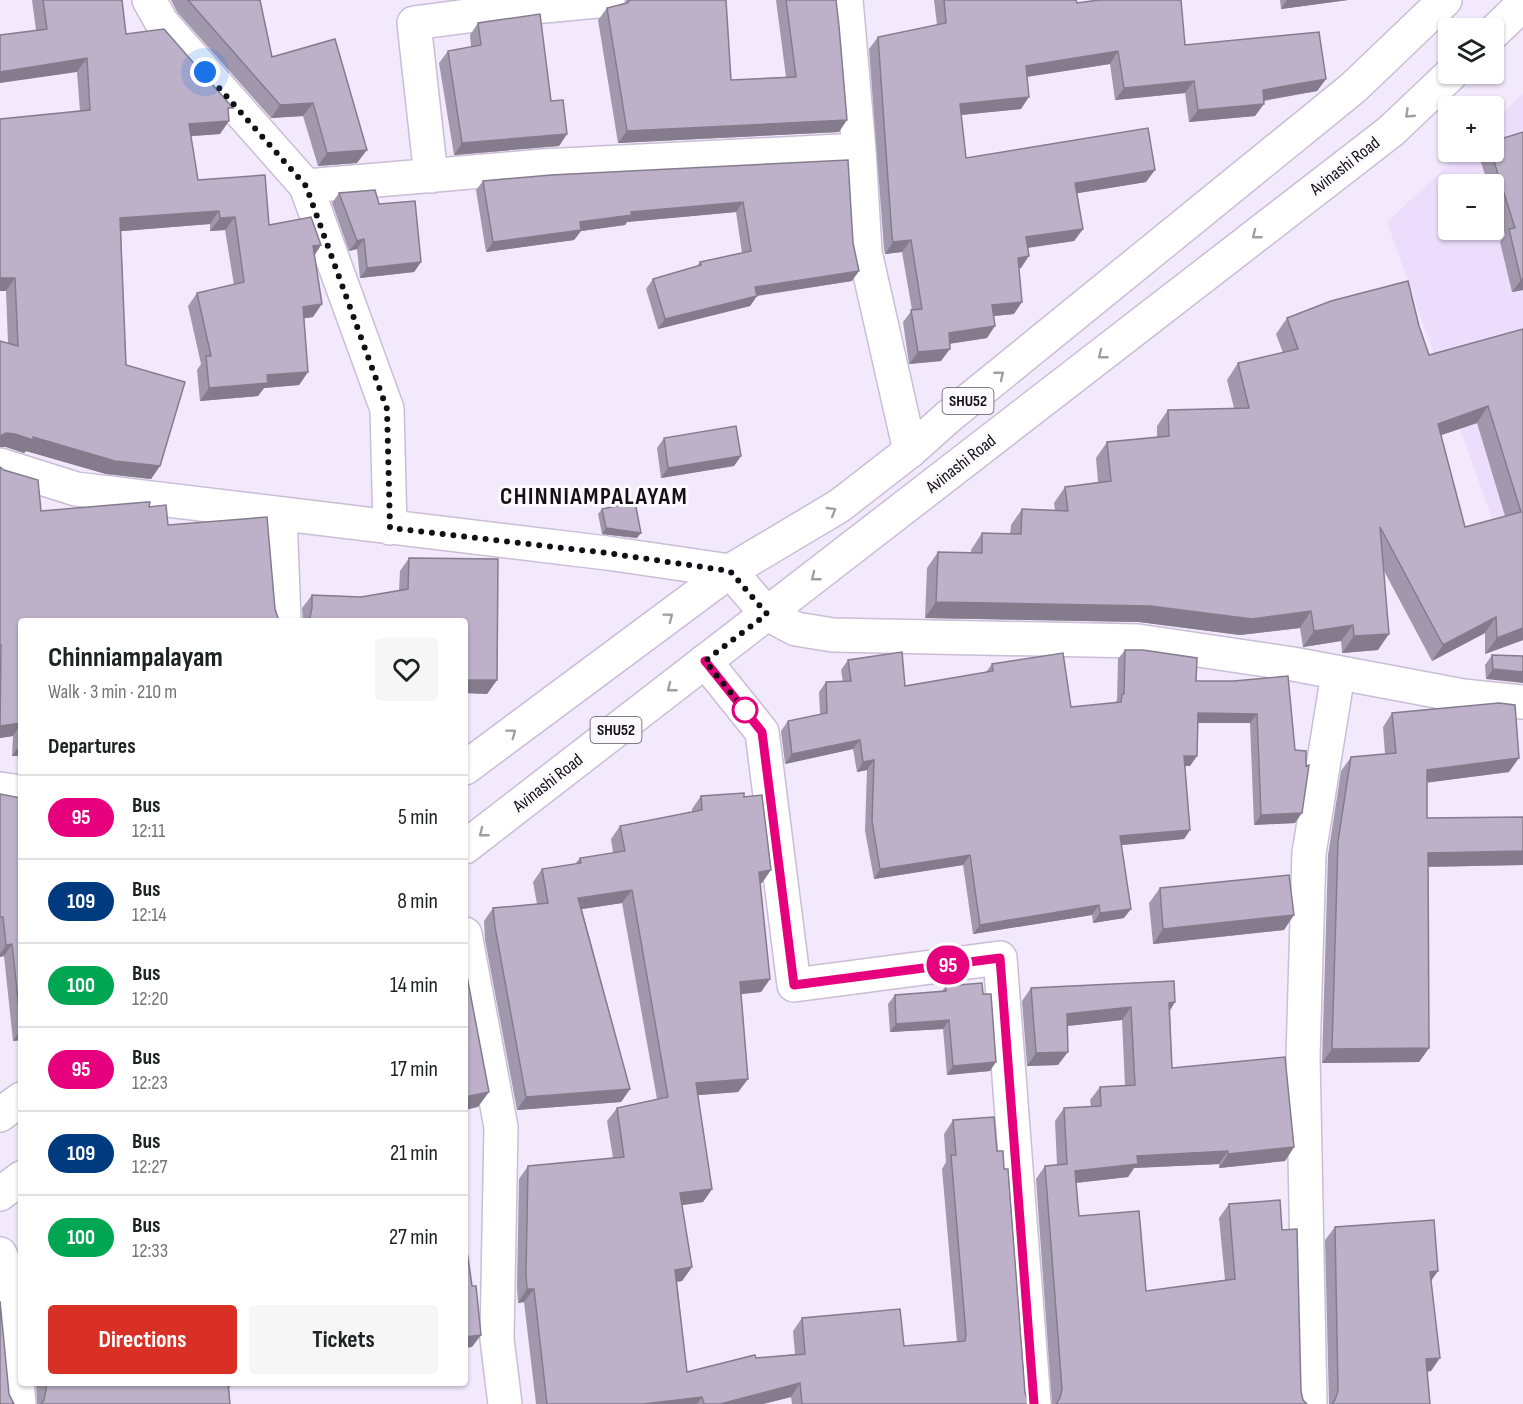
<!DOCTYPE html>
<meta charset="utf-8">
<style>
body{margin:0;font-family:"Sofia Sans Condensed",sans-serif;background:#f6f6f6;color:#202124;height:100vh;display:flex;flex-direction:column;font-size:22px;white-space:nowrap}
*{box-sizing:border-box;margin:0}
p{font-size:20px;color:#757577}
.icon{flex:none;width:33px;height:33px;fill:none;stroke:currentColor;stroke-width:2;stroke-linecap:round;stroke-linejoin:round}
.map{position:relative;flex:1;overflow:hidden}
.side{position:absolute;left:18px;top:618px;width:450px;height:768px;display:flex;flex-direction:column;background:#fff;border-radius:6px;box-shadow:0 2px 4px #0004}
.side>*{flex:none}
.badge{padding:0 12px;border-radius:20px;font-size:21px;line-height:39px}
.buttons{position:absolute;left:1438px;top:18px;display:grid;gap:12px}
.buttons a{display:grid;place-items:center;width:66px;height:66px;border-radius:6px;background:#fff;box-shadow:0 2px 4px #0004;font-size:30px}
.you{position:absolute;width:30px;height:30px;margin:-15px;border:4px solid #fff;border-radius:50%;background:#1a73e8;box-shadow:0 0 0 9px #1a73e833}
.map>.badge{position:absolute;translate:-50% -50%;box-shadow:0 0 0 3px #fff}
h2{padding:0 30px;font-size:22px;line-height:54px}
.round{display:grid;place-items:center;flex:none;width:63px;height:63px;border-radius:6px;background:#f6f6f6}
.head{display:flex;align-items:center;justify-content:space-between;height:102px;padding:0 30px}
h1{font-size:28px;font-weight:700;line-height:45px}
.button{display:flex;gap:12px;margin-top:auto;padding:12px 30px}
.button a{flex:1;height:69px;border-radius:6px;background:#d93025;color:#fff;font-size:24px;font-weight:700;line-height:69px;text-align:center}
.button a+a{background:#f6f6f6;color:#202124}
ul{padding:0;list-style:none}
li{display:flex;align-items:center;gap:18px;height:84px;padding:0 30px;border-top:2px solid #e0e0e0}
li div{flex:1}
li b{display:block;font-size:22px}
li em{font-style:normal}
li .badge{min-width:66px;font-weight:700;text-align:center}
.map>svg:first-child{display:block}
</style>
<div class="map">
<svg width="1523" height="1404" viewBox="0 0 1523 1404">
<rect width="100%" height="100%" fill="#f2e9fc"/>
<path fill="#ecddfd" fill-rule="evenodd" d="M1523,94V606L1387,222L1462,152H1494V121ZM1449,184H1494V230H1449Z"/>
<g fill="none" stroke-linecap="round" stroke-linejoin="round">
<defs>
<path id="minor" d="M149,0L162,23L306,186L387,409L390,528
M846,0L859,150
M431,176L414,23L544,6L608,0
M306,186L543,166L859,150L865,252L910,451
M0,465L76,489L607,553L730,571
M280,514L284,621
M705,661L762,732L794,985L1000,958L1034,1404
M0,789L21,792
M465,934L501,1127L497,1339L505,1404
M0,1254L6,1269L19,1404
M1310,1404L1303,1056L1309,853L1338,674"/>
<path id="secondary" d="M730,571L767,614L796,629L833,635L1138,641L1293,664L1463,696L1523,702"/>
<path id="primary" d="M1494,32L1523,4
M465,768L730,571L839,506L910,451L948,417L1353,88L1445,0
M465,847L1391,131L1451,74
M0,1115L21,1099
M0,1194L21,1178"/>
</defs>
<use href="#minor" stroke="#c9bed6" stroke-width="36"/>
<use href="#secondary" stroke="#c9bed6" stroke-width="36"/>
<use href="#primary" stroke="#c9bed6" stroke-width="36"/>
<use href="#minor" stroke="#fff" stroke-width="33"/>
<use href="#secondary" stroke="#fff" stroke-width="33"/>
<use href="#primary" stroke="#fff" stroke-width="33"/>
</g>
<path fill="#a298ad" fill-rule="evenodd" d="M32,0H122L126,34L229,113L220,134L191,136L198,180L269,225L321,245L315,255L313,317L304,318L308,372L299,385L264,388L258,396L200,401L197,370L201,364L188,306L197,293L234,285L225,230L210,231V224L121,231L126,365L160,466L151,479L106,474L26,451L24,453L6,447L8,343L6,291L80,111L77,72L36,30Z
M171,0H260L272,57L335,39L357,163L318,166L303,116L271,118L177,12Z
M626,0H726L731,80L786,77L776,0H836L839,132L618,143L598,20L607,8L626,4Z
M934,0H1076L1077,3L1185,45L1326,79L1317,91L1264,101L1255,116L1189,122L1185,93L1115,100L1110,64L1027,77L1021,109L961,115L966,158L1146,182L1077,193L1083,229L1074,241L1028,248L1021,268H1019L1014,314L994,316L987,338L949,344L941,361L909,364L903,322L912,310L902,252L885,254L884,249L869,49L878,37L937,25Z
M1280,0H1348L1281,9Z
M478,23L551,101L567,134L559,146L454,155L439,63L448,51L471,47L470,35Z
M1523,132V290L1512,292L1500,242L1505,235L1494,202V184H1488L1479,156L1483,152H1494Z
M848,160L852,281L757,296L750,306L658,329L646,289L653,279L697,266L700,262L742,253L736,212L627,222L625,225L581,231L574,240L486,252L476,190L483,181Z
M339,193L421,262L414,272L360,278L357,249L349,251L332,203Z
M1287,318L1419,326L1429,355L1523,329V640L1485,654V633L1432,661L1384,571L1378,650L1342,653L1341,641L1303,647L1300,628L1240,635L1139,622L925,618L927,568L938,552L971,553V550L982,533L1010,534L1011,525L1022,509L1055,510L1054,503L1065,487L1098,482L1096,458L1107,442L1157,437V426L1168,410L1234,408L1227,380L1238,363L1283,353L1276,334ZM1477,423L1505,516L1465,527L1441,435Z
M664,438L741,456L734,466L661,478L657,448Z
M0,467L21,621V756H12L13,736L0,738Z
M602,509L637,538L602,534L598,514Z
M409,558L498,559L497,680L487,694L465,693V621H303L302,608L312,595L361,597L399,591L400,571Z
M1125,650L1196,681H1234L1288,676L1295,823L1254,825L1250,723H1198L1190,766H1185L1190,830L1184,839L1121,845L1124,918L1093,923L1092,915L973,934L963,865L874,879L865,831L867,770L857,772L853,749L785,764L781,731L788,721L820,714L819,692L826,682H843L841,670L848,660L905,686L986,672L992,664L1071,707L1115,703L1117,700L1118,659Z
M1492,655L1523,656L1486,679L1485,665Z
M1392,713L1509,772L1427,782V818L1523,817V865L1428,867L1429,1048L1419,1062L1322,1063L1328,855L1341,771L1351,757L1385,754L1383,727Z
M0,794L21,798V1040L13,1041L4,956L0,957Z
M701,796L744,797L762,883L760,884L770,979L761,992L741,994L748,1079L738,1092L698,1095L712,1189L703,1202L682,1205L692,1267L682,1281L677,1282L687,1372L756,1358L795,1354L793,1331L802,1318L904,1346L957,1342L942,1169L946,1162L944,1134L953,1120L997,1151L1025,1392L1028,1402L1031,1404H792L791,1397L763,1404H536L524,1302L518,1303L517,1287L519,1179L528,1166L613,1158L607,1121L617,1108L657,1099L622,903L582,909L630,1089L621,1102L517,1110L485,940L484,921L493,908L537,904L533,882L542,869L575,864L580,858L613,853L611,839L620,826L692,812V809Z
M1160,888L1284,930L1153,944L1149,903Z
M946,986L990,1071L947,1075L943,1029L890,1032L888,1004L895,995L942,991Z
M1031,988L1175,1002L1170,1011L1172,1068L1294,1147L1285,1161L1219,1168V1164L1134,1168L1128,1177L1076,1183L1079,1216L1146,1291L1225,1280L1219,1218L1229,1204L1282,1230L1301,1391L1303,1400L1307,1404H1052L1036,1179L1045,1166L1057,1165L1055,1121L1064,1108L1091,1107L1090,1100L1100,1087L1125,1086L1122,1020L1067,1026L1058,1065L1027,1066L1022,1001Z
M1335,1227L1431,1281V1371L1427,1372L1430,1404H1329L1325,1240Z
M36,1383H232L229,1388L230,1404H37Z"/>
<path fill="#847c8d" d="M1287,0H1348L1281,9Z
M1118,51L1110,64L1018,78L1026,66Z
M87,58L77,72L0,83V72Z
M1326,79L1317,91L1254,102L1263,90Z
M1194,81L1185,93L1115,100L1124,88Z
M1029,97L1021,109L951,116L960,104Z
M313,103L303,116L271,118L280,105Z
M1264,104L1255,116L1189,122L1198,110Z
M847,120L839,132L618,143L627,131Z
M229,121L220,134L179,137L189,124Z
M567,134L559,146L454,155L462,143Z
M367,150L357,163L318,166L327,153Z
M1155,170L1146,182L1067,195L1075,183Z
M743,202L736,212L627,222L625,225L581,231L574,240L486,252L493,242L580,222L631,212Z
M219,211L210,224L111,232L120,218Z
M235,217L225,230L210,231L220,218Z
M1083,229L1074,241L1018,249L1026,237Z
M364,239L357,249L349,251L357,241Z
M911,240L902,252L885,254L893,242Z
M321,245L312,258L313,246Z
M1029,256L1021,268L1010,270L1018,258Z
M421,262L414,272L360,278L367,268Z
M859,271L852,281L748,297L755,287Z
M0,278H15L6,291H0Z
M1523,279V290L1512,292L1521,280Z
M757,296L750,306L658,329L665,319Z
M1022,302L1014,314L983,317L992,305Z
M322,304L313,317L294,320L303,307Z
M995,326L987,338L940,345L949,333Z
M950,349L941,361L909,364L918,352Z
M308,372L299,385L264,388L258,396L200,401L209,388L267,375Z
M1488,406L1477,423L1427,440L1438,424Z
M6,433L33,437L160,466L151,479L106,474L26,451L24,453L6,447H0V436Z
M741,456L734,466L661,478L668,468Z
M606,528L641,533L637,538L602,534Z
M936,602L1150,606L1311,611L1300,628L1240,635L1139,622L925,618Z
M1496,617L1485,633L1432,661L1443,645Z
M1353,625L1341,641L1303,647L1314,631Z
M1523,628V640L1485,654L1497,638Z
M1389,634L1378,650L1342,653L1354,636Z
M1493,669L1523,672V683L1486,679Z
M465,680H497L487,694L465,693Z
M1198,713L1257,714L1250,723H1191Z
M21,723L13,736L0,738V726Z
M860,740L853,749L785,764L792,754Z
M21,743V756H12Z
M1184,756H1197L1190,766L1177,765Z
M1519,758L1509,772L1417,784L1427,770Z
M874,760L867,770L857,772L863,762Z
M1302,813L1295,823L1254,825L1261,815Z
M1190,830L1184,839L1113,846L1120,836Z
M1523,851V865L1418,867L1428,853Z
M970,855L963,865L874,879L880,869Z
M771,870L762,883L750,885L759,872Z
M632,890L622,903L569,911L578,898Z
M1099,905L1092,915L973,934L980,925Z
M1131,909L1124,918L1093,923L1100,913Z
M1294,915L1284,930L1153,944L1163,929Z
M12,944L4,956L0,957V954L6,945Z
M770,979L761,992L731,995L740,982Z
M1175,1002L1166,1015L1169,1003Z
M1131,1007L1122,1020L1058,1027L1067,1014Z
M949,1020L943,1029L890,1032L896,1024Z
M21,1029V1040L13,1041Z
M1429,1048L1419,1062L1322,1063L1332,1049Z
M1068,1052L1058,1065L1027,1066L1036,1053Z
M996,1062L990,1071L947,1075L953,1066Z
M748,1079L738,1092L687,1096L696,1083Z
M630,1089L621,1102L517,1110L526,1097Z
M489,1092L478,1107L465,1110V1097Z
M1294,1147L1285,1161L1219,1168L1228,1154Z
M1228,1151L1219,1164L1134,1168L1128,1177L1065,1184L1075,1171L1137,1156Z
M712,1189L703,1202L671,1207L680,1193Z
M692,1267L682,1281L666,1283L675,1270Z
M1438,1271L1429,1284L1430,1272Z
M527,1289H534L524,1302L518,1303Z
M481,1335L472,1347L465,1348V1337Z
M1440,1358L1431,1371L1416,1373L1426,1359Z
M800,1383L791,1397L763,1404H720Z
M702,1397L697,1404H643Z"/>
<path fill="#bcb1c9" stroke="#847c8d" stroke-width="1.5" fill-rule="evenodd" d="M43,0H122L126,34L164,29L233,108H228L229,121L189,124L198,180L265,175L269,225L311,217L321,245L313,246L322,304L303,307L308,372L267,375L268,383L209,388L206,356H211L197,293L244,282L235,217L220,218L219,211L120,218L126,365L185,382L160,466L115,461L33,437V440L15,434L6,433L0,436V341L18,346L15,278H0V119L90,110L87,58L0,72V35L47,29Z
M188,0H260L272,57L335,39L367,150L327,153L313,103L280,105Z
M630,0H726L731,80L796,77L786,0H836L839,26L847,120L627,131L607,8L627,3Z
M944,0H1076L1077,3L1099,0H1181L1185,45L1319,32L1326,79L1263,90L1264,104L1198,110L1194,81L1124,88L1118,51L1026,66L1029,97L960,104L966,158L1148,128L1155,170L1075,183L1083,229L1026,237L1029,256L1018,258L1022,302L992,305L995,326L949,333L950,349L918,352L911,310L922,309L911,240L893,242L892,237L878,37L946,23Z
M540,14L551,101L563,100L567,134L462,143L448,51L481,45L478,23Z
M1523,132V279L1521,280L1509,229L1515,228L1491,152H1494V141Z
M848,160L853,243L859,271L755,287L757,296L665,319L653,279L701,265L700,262L751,251L743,202L631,212L632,215L580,222L581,230L493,242L483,181L551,175Z
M375,190L379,204L415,201L421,262L367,268L364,239L357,241L339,193Z
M1408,281L1419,326L1429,355L1523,329V628L1497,638L1496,617L1443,645L1380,527L1389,634L1354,636L1353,625L1314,631L1311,611L1252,619L1150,606L936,602L938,552L982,553V533L1021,534L1022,509L1068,511L1065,487L1111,481L1107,442L1169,436L1168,410L1249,408L1238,363L1298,349L1287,318L1331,301ZM1488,406L1521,512L1465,527L1438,424Z
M736,426L741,456L668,468L664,438Z
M0,467L4,470L38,480L41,511L147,502H150L149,507L166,505L168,525L267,517L275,609L278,618L281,621H21V723L0,726L1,645H0Z
M635,502L641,533L606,528L602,509Z
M409,558L498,559L497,680H465V621H306L310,617L312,608V595L361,597L408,589Z
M1125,650H1143L1197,658L1196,681H1234L1288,676L1295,750L1306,751V766L1309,765L1302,813L1261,815L1257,714L1198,713L1197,756H1184L1190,830L1120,836L1131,909L1100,913L1099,905L980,925L970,855L880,869L872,821L874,760L863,762L860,740L792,754L788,721L827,713L826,682L851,681L848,660L902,652L905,686L993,671L992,664L1063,653L1071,707L1121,702L1122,694H1124Z
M1492,655L1523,656V672L1493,669Z
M1499,703L1515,705L1519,758L1427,770V818L1523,817V851L1428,853L1429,1048L1332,1049L1338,841L1351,757L1396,753L1392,713Z
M744,793V797L762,795L771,870L759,872L770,979L740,982L748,1079L696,1083L712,1189L680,1193L692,1267L675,1270L687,1372L755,1355L756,1358L805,1354L802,1318L900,1309L904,1346L965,1341L966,1335L951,1155H956L953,1120L994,1117L997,1151H1003L1004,1169H1008L1025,1392L1028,1402L1031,1404H802L800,1383L720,1404H704L702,1397L643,1404H547L534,1289H527L526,1274L528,1166L624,1157L617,1108L668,1097L632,890L578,898L630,1089L526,1097L495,927L493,908L548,903L542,869L581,863L580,858L625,851L620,826L702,810L701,796Z
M0,794L21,798V1028L12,944L6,945L3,917H0Z
M1289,875L1294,915L1163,929L1160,888Z
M465,966L489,1092L465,1097Z
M1174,981L1175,1002L1169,1003L1172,1068L1285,1057L1294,1147L1228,1154V1151L1137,1156L1138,1164L1075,1171L1079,1216L1139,1211L1146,1291L1235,1279L1229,1204L1280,1200L1282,1230L1297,1229L1301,1391L1303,1400L1307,1404H1056L1060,1398L1062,1389L1045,1166L1067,1164L1064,1108L1101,1106L1100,1087L1135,1085L1131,1007L1067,1014L1068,1052L1036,1053L1031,988Z
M982,983L983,994H991L996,1062L953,1066L949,1020L896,1024L895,995L946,991V986Z
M1434,1220L1438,1271L1430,1272L1440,1358L1426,1359L1430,1404H1332L1335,1400L1338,1391L1335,1227Z
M465,1237L472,1286H476L481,1335L465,1337Z
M0,1301L9,1394L14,1404H0Z
M46,1383H228L230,1404H41L44,1400L46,1390Z"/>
<defs><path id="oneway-chevron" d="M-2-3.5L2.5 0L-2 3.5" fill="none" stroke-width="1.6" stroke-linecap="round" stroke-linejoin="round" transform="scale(1.5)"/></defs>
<g stroke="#a19fa2">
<use href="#oneway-chevron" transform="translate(1409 114) rotate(136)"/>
<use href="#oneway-chevron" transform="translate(1256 235) rotate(142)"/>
<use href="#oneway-chevron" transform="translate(1102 355) rotate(142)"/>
<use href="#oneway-chevron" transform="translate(1000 375) rotate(-39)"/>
<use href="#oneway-chevron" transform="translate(832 511) rotate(-31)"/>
<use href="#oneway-chevron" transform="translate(815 577) rotate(142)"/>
<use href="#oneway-chevron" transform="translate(669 617) rotate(-37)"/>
<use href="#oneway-chevron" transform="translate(671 688) rotate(142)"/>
<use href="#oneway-chevron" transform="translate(512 733) rotate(-37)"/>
<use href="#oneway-chevron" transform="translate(483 833) rotate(142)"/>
</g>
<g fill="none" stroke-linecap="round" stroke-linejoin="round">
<defs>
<path id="line" d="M705,661L762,732L794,985L1000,958L1034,1404"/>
</defs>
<use href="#line" stroke="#fff" stroke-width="14"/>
<use href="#line" stroke="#e6007e" stroke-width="9"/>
<path stroke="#130f17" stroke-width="6" stroke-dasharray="0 10.8" d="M205,72L306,186L387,409L390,528L607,553L730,571L767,614L705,661L748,714L745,710"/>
</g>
<circle fill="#fff" stroke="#e6007e" stroke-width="3" cx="745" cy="710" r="12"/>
<g text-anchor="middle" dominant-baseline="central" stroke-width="6" stroke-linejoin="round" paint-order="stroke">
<g fill="#fbf9fe" stroke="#59555c" stroke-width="1.5">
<rect x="942.5" y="388" width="51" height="26" rx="4.5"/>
<rect x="590.5" y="717" width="51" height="26" rx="4.5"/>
</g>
<g font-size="16" font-weight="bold" fill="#130f17">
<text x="968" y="401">SHU52</text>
<text x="616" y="730">SHU52</text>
</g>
<g font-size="18" fill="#130f17" stroke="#fbf9fe">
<text transform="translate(1345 166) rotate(-38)">Avinashi Road</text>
<text transform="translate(961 464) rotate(-38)">Avinashi Road</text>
<text transform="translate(548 783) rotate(-38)">Avinashi Road</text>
</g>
<g font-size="24" font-weight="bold" letter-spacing="1.5" fill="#130f17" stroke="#fbf9fe">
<text x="594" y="496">CHINNIAMPALAYAM</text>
</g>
</g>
</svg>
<div class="buttons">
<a><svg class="icon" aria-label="layers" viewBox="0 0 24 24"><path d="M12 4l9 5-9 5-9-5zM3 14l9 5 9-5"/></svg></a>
<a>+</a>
<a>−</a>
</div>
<div class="you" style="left:205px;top:72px"></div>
<b class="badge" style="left:948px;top:965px;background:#e6007e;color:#fff">95</b>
<section class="side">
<div class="head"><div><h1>Chinniampalayam</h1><p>Walk · 3 min · 210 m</p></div><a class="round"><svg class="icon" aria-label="heart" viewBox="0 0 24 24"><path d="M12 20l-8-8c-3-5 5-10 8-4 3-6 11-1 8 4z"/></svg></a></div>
<h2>Departures</h2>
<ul>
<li><span class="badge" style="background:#e6007e;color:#fff">95</span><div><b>Bus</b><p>12:11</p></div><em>5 min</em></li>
<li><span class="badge" style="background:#003b80;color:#fff">109</span><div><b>Bus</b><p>12:14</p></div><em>8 min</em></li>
<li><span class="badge" style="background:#00a651;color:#fff">100</span><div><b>Bus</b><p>12:20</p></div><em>14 min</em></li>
<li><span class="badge" style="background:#e6007e;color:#fff">95</span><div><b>Bus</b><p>12:23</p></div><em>17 min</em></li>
<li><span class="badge" style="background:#003b80;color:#fff">109</span><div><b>Bus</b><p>12:27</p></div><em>21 min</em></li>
<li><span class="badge" style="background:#00a651;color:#fff">100</span><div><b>Bus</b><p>12:33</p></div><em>27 min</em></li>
</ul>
<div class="button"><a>Directions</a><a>Tickets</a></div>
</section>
</div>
